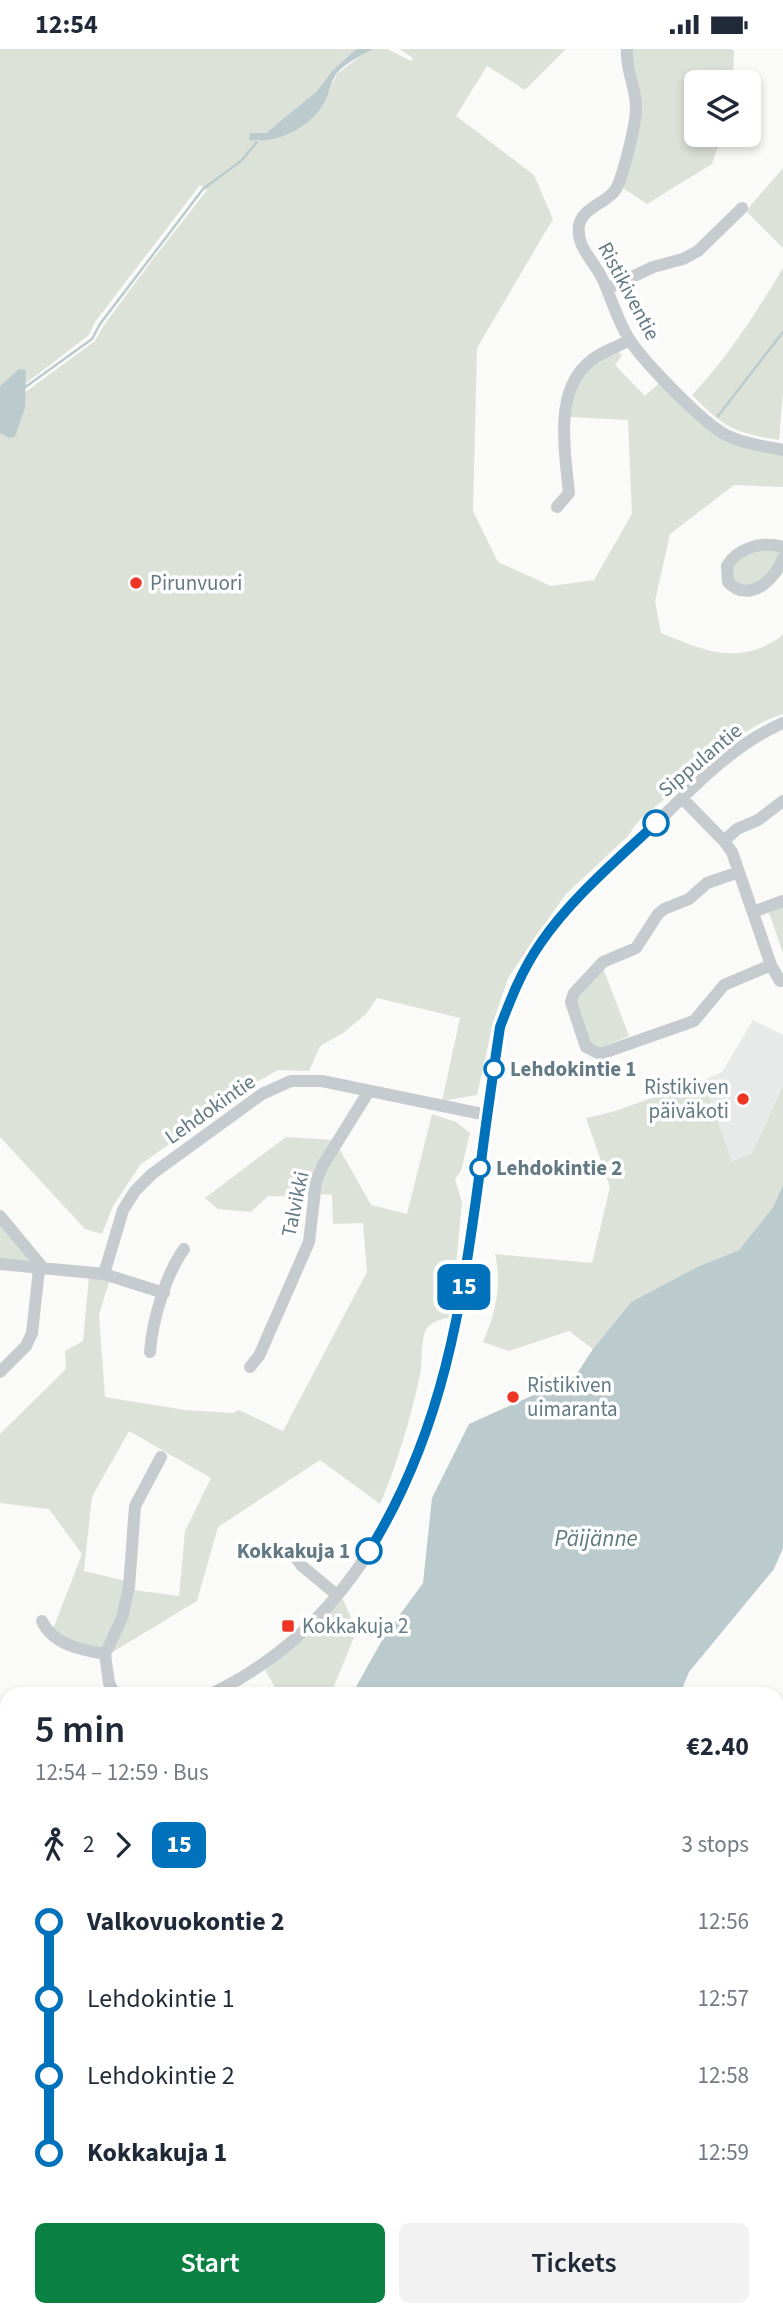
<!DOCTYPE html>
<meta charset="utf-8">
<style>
body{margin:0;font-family:"Source Sans 3",sans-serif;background:#f2f2f3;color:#1f2937;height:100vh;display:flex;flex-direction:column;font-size:26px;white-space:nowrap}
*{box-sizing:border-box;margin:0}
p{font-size:23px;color:#747a83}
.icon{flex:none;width:38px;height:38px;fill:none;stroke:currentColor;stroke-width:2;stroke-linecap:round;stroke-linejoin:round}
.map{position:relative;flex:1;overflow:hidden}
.side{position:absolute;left:0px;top:1638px;width:784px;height:630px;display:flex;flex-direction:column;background:#fff;border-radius:21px 21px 0 0;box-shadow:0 4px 10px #0003}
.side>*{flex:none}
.badge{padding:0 14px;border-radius:10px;font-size:24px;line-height:46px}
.buttons{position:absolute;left:684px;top:21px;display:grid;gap:14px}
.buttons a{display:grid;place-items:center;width:77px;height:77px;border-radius:10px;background:#fff;box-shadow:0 4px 10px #0003;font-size:35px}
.map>.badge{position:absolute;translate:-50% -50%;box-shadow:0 0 0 4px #fff}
.legs{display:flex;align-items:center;gap:10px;height:77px;padding:0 35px;font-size:23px}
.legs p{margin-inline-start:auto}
.summary{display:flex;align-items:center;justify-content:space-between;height:119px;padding:0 35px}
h1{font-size:38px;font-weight:600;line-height:52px}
.button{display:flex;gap:14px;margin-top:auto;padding:14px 35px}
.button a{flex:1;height:80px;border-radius:10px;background:#0b8043;color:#fff;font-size:28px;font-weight:600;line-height:80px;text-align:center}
.button a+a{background:#f2f2f3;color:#1f2937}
ul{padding:0 35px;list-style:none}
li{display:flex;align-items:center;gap:24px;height:77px;font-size:26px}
li i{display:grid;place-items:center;width:10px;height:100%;margin:0 9px;background:currentColor}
li i::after{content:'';width:18px;height:18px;margin:-9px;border:5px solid;border-radius:50%;background:#fff}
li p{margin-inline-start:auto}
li:first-child i{background:linear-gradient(#0000 50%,currentColor 0)}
li:last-child i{background:linear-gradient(currentColor 50%,#0000 0)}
.status{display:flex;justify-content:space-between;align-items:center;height:49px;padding:0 35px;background:#fff;direction:ltr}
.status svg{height:19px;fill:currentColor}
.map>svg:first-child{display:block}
</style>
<div class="status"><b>12:54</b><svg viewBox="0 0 49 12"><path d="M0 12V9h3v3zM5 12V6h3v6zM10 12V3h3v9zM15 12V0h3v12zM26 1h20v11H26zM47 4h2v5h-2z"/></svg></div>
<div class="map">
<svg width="783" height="2268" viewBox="0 0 783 2268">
<rect width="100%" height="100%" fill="#fafaf8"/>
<path fill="#e8eae9" d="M753,971L783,986V1035L752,1104L731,1112L703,1031L722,1023Z"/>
<path fill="#dde2d8" d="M0,0H356L332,22L317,42L266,84H250L257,93L322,57L337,25L364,4L374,0H387L411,12L413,9L399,0H566L525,41L487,17L456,67L534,126L553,170L477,299L473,462L498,513L551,537L594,531L632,465L628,371L570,368C575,327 583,321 618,302L622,306L615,316L645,347L660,333L709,382L783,406V438L734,436L670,485L655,552L661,584C697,598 726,614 765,597C772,593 778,591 783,585V665C739,678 707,718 672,745C655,758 639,767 629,786L565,846L508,929L493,974L477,1046L442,1052L460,969L377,949L366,965L343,984L320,997L309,1022L278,1021L248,1038L140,1116L113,1157L102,1185L85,1180L0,1088V384L9,389C23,372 25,365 24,344L95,292L104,276L153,210L207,141L200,136L95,273L89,286L25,335L26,321L0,337Z
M631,0H732L734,3L733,33H696V86H722L712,115L647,155L623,139L630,107Z
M783,119V199L746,162Z
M783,219V343L779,391C735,384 724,379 692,346C728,308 756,264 783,219Z
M768,499L781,502L775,520L751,537L734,534L730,520L737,508Z
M783,856V904L768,861Z
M603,919L629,987L599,999L590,994L576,954L577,947Z
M703,1031L732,1112L752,1104L783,1036V1136L773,1158L739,1201L697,1218L631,1253L593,1300L569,1282L509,1302L483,1293C496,1263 502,1236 495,1205L592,1214L610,1138L586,1069L612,1063Z
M432,1065L456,1073L470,1084L461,1122L455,1130L462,1153L451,1268C440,1271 430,1272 425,1283C420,1297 423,1312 420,1326C410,1371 398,1413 380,1455L320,1411L218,1478L197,1552L111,1604L133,1541L179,1547L185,1482L211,1429L129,1382L92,1448L84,1522L126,1532L117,1567L101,1599L72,1592L53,1580L82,1505L49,1460L0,1454V1385L66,1320L65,1302L83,1292L89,1228L110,1230L99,1266L105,1348L185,1361L233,1364L239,1361L283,1382L367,1223L363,1174L333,1175L332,1146L320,1145C321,1127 330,1114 339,1099L371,1156L407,1165Z
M286,1088L334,1091L309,1148L268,1147L251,1163L218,1160L205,1149Z
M0,1171L28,1210L27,1213L0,1212Z
M342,1549L357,1581L334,1637L338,1645H279L265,1621L318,1577Z
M0,1997L7,1999V2261H59L55,2268H0Z
M783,2166V2268H772V2261H777V2167Z"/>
<path fill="#bbcbcd" d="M356,0H374C362,5 346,14 337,24C331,32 329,45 324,54C310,79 277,95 249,91L250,84H266L317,42L332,22Z
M19,320L26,321L25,359L15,388L9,389L0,384V337Z
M783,1136V1499L774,1520L689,1623L682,1640L685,1645H352L385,1586L423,1534L432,1449L469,1375L571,1329L578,1323L593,1300L631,1253L697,1218L739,1201L773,1158Z
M777,1863H780V1889L783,1892V2166L777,2167Z
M59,2261H608L603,2268H55Z"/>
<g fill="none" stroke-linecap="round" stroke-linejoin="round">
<path stroke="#bbcbcd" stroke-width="2.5" d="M24,339L92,290L100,275L203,140L241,112L257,93
M718,367L783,283
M0,2119L7,2118"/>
<path stroke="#c5cbce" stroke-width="12" d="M627,0C625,20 636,38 636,58C636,76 625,118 618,136C611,154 582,157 579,177C576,198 594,212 602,229C612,250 618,274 631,293C646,315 703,374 726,386C744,395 764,397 783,401
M607,240L653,218L683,210L698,202L742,159
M557,458L569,444C565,404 554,345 587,315C599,303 615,299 630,291
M783,498C763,492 738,498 727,517L728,533C749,555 775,531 783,509
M682,749L724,792L732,803L771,916L780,932
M724,792L737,780L758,771L783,752
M739,823L707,834L689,850L664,860L658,865L636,899L603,913L574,944L571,953L586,998L600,1005L694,972L724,936L771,916
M753,863L783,852
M0,1167L44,1220
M0,1215L104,1225L164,1244
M104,1225L123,1161L135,1142L152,1125L262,1045L291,1032H322L487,1066
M150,1303C152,1272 166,1225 184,1200
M250,1318L259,1307L309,1193L316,1133L323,1116L369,1042
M0,1323L26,1297L32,1284L39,1220
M294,1506L302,1517L337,1546
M42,1572C53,1596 82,1601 105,1605
M115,1645L109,1634L105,1605L122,1569L129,1538L135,1457L161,1408
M211,1645C404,1553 452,1334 477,1142C485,1077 490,992 518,933C548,869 604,824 653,777C693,739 732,696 783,674
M0,1804L7,1788
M0,1854L7,1855"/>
</g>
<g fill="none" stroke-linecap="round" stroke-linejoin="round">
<defs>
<path id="line-1" d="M369,1502C443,1383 462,1256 480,1121C486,1073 493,1025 500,978C511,949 522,921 540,895C571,849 616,812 656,774"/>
</defs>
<use href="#line-1" stroke="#fff" stroke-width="16"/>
<use href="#line-1" stroke="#0072bc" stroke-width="10"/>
</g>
<g fill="#ee3524" stroke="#fff" stroke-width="2.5">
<circle cx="136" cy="534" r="7"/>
<circle cx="743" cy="1050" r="7"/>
<circle cx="513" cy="1348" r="7"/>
<rect x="281" y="1570" width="14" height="14" rx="3.5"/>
</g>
<g fill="#fff" stroke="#0072bc" stroke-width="3.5">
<circle cx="656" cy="774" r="12"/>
<circle cx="494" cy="1020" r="9"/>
<circle cx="480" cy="1119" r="9"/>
<circle cx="369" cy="1502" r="12"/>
</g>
<g text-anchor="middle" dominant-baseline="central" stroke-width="7" stroke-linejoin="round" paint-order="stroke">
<g font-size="21" fill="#637a84" stroke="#fff">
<text transform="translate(629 242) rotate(62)">Ristikiventie</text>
<text transform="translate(700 711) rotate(-40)">Sippulantie</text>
<text transform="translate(210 1060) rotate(-35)">Lehdokintie</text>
<text transform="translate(295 1155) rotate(-78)">Talvikki</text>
</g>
<g font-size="21" fill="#637a84" stroke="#fff" text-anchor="start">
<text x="150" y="534">Pirunvuori</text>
<text x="729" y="1038" text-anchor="end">Ristikiven<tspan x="729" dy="24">päiväkoti</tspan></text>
<text x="527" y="1336">Ristikiven<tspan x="527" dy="24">uimaranta</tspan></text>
<text x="302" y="1577">Kokkakuja 2</text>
</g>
<g font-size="21" font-weight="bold" fill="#637a84" stroke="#fff" text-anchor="start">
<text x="510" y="1020">Lehdokintie 1</text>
<text x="496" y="1119">Lehdokintie 2</text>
<text x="350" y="1502" text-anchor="end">Kokkakuja 1</text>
</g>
<g font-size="23" font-style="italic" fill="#5e7a7e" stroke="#fff">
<text x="596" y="1489">Päijänne</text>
</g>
</g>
</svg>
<div class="buttons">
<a><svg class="icon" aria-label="layers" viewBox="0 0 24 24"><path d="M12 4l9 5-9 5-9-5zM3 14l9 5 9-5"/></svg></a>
</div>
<b class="badge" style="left:464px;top:1238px;background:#0072bc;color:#fff">15</b>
<section class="side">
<div class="summary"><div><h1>5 min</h1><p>12:54 – 12:59 · Bus</p></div><b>€2.40</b></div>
<div class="legs"><svg class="icon" aria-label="walk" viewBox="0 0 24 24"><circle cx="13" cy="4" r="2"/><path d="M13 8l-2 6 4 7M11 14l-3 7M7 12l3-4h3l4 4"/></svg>2<svg class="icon" aria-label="forward" viewBox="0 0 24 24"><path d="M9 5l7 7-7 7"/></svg><b class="badge" style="background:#0072bc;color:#fff">15</b><p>3 stops</p></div>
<ul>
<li><i style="color:#0072bc"></i><b>Valkovuokontie 2</b><p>12:56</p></li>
<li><i style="color:#0072bc"></i><span>Lehdokintie 1</span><p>12:57</p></li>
<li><i style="color:#0072bc"></i><span>Lehdokintie 2</span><p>12:58</p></li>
<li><i style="color:#0072bc"></i><b>Kokkakuja 1</b><p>12:59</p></li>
</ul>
<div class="button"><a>Start</a><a>Tickets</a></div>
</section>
</div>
